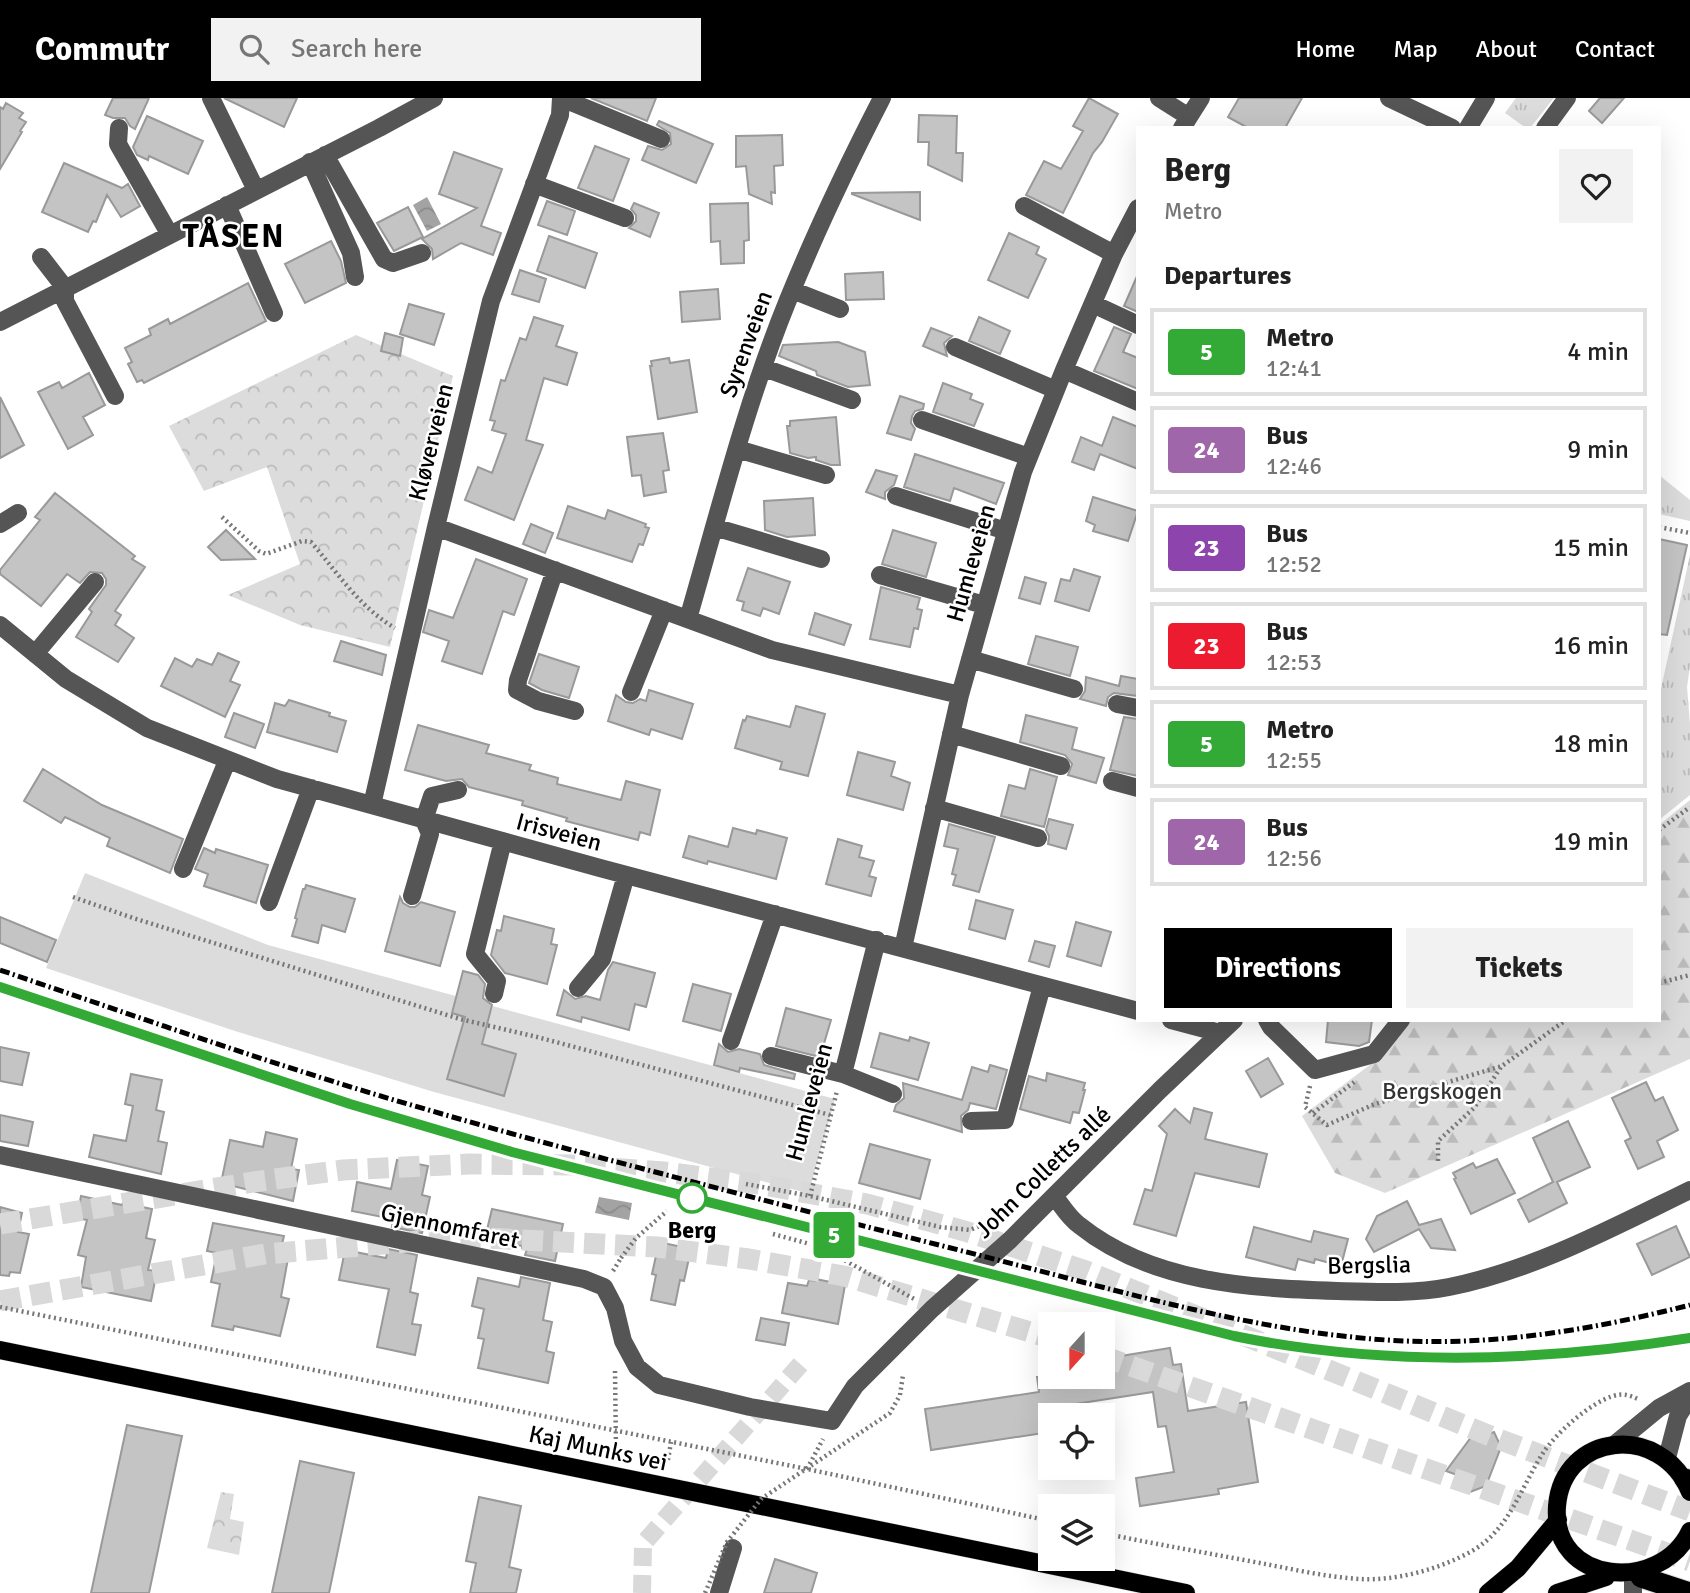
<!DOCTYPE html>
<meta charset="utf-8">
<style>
body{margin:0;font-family:Signika,sans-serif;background:#f2f2f2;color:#222;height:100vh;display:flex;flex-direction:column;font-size:26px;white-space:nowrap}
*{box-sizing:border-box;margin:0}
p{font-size:23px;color:#767676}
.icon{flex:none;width:38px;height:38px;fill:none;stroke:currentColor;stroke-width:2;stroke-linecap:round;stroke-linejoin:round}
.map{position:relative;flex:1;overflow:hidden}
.panel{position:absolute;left:1136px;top:28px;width:525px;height:896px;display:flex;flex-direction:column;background:#fff;border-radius:0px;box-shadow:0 7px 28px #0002}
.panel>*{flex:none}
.badge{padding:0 14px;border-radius:5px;font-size:24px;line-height:46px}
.needle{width:46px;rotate:201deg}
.tools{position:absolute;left:1038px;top:1214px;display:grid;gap:14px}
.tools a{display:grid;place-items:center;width:77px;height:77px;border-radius:0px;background:#fff;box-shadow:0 7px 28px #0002;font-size:35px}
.map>.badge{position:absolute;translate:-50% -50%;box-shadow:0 0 0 4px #fff}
h2{padding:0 28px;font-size:26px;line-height:63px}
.round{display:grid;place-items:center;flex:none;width:74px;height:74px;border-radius:0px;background:#f2f2f2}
.summary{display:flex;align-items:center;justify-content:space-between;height:119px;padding:0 28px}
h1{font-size:33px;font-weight:800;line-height:52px}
.cta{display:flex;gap:14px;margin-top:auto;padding:14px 28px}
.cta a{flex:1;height:80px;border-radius:0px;background:#000;color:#fff;font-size:28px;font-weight:800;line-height:80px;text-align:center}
.cta a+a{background:#f2f2f2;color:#222}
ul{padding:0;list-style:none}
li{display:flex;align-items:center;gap:21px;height:88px;margin:0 14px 10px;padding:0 14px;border:4px solid #e0e0e0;border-radius:0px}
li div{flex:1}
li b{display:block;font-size:26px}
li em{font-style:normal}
li .badge{min-width:77px;font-weight:700;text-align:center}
header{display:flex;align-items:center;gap:42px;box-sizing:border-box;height:98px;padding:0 35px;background:#000;color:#fff}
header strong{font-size:33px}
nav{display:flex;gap:38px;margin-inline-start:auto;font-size:24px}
.search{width:490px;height:63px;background:#f2f2f2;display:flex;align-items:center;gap:18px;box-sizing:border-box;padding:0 24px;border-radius:0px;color:#767676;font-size:26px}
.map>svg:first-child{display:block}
</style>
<header>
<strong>Commutr</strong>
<div class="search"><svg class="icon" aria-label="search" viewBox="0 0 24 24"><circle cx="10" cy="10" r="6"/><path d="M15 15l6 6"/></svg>Search here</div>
<nav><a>Home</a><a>Map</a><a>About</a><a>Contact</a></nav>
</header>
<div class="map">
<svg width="1690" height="1495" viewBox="0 0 1690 1495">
<defs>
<pattern id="grass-tufts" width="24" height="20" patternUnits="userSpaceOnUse" patternTransform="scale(1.75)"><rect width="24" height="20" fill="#dcdcdc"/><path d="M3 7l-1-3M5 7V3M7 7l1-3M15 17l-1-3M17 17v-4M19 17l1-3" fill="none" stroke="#bbb"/></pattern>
<pattern id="forest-firs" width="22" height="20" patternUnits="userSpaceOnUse" patternTransform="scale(1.75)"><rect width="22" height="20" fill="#dcdcdc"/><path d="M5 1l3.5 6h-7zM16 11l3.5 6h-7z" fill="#bbb"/></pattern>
<pattern id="park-crowns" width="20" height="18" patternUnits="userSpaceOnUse" patternTransform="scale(1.75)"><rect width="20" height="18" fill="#dcdcdc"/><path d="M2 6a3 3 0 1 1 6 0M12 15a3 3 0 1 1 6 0" fill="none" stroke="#bbb"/></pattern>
<pattern id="water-waves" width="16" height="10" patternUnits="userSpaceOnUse" patternTransform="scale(1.75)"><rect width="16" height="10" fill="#a3a3a3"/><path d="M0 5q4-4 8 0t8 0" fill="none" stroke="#8b8b8b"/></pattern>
</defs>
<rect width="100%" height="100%" fill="#fff"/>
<path fill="url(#grass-tufts)" d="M1516,0H1554L1530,30H1526L1505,15Z
M1659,377L1690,402V423L1659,416Z
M1690,457V568L1687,589L1690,626V697L1659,722V600Z"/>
<path fill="url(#forest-firs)" d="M1690,702V961L1385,1095L1335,1075L1302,1018L1371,966L1411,922H1659V727Z"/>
<path fill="url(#park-crowns)" d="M356,237L453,278L390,549L300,527L228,497L300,466L267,369L204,393L169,328Z
M221,1394L234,1396L230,1421L244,1424L239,1457L207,1450Z"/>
<path fill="#dcdcdc" d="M85,775L268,847L835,1001L810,1090L799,1093L434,994L235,933L46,870Z"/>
<path fill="url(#water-waves)" d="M427,99L441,126L427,133L413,107Z
M599,1099L632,1105L629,1122L595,1115Z"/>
<path fill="#c4c4c4" stroke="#999" stroke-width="2" d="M113,0H149L135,31L130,28L125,20H113L105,17Z
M224,0H297L284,29Z
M591,0H656L647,23Z
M1089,0L1118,16L1102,44L1093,55L1063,115L1026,97L1044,63L1061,71L1083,33L1073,28Z
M1239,0H1302L1285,30H1248L1228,19Z
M1600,0H1624L1602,25L1589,13Z
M6,5L23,15L19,20L26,24L20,33L22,34L0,71V9L3,11Z
M919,17L957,18L956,55H963L962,83L928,67L929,44H918Z
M147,18L203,43L188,76L149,58L148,62L137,57L133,49Z
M659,23L713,46L696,85L642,62L648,48L662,52L671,46L670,35L657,27Z
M782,37L783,67L774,68L775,95L771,94L772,106L749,96L746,68L736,69V38Z
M595,48L629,61L613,103L578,90Z
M454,54L502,71L481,128L501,135L493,157L461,145L433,161L432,151L422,141L477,110L439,96Z
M64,65L122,90L128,86L140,108L121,119L107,97L96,124L93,123L88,134L42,114Z
M920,94V122L852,96V95Z
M547,103L575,113L567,137L538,127Z
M634,105L659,115L650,139L629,130L636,123V117L631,111Z
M748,105L749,142L744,143V165L721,166L720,143L711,144L710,106Z
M408,109L423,139L394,153L377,125Z
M1009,135L1039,149L1036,156L1046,161L1028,200L988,182Z
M549,138L597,155L585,190L537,173Z
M331,143L341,163L346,185L305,205L285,166Z
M520,172L546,181L539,204L512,196Z
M883,174L884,201L846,202L845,176Z
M1138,176V214L1124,208Z
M248,185L266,223L144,285L142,282L137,284L128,266L132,264L125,250L151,237L149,231L168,221L170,226Z
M718,191L720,221L682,224L680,194Z
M409,206L444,216L434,247L400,236Z
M534,219L563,228L556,248L577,255L567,287L544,280L526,342L543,347L514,422L465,402L478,369L492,375L506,336L492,332L495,323L490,322L501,282L505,283L520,240L526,242Z
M979,219L1010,233L1000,256L969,243Z
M1114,229L1131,236L1123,254L1138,260V291L1094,273Z
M931,230L952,238L944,245L947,258L923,248Z
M385,235L403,240L400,258L381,253Z
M838,244L865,254L870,287L848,289L817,277L816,273L779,258L783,247Z
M669,260L670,265L689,262L697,314L658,321L650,268H652L651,263Z
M89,275L105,307L83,319L93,337L68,351L38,294L59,284L62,290Z
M943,285L972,296L970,301L983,306L974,328L933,314Z
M900,298L924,306L923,311L915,313L912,318L911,325L915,331L911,342L887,335Z
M0,299L24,347L0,360Z
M836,319L840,367H831L816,362V359L808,360L790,355L787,328H790V323Z
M1113,319L1138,329V371L1100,356L1094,372L1072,364L1081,339L1102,348Z
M663,335L669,372L663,373L666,394L644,398L641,377L632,378L627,339Z
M915,356L1004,385L996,406L954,390L950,403L904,389Z
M876,372L897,378L894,387L885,394V401L866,394Z
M55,395L135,458L132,461L145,469L115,513L121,517L115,527L134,540L118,564L76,539L92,514L89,511L106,487V481L102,475L90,474L80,485L67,476L41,508L0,476V472L40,422L35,419Z
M1093,399L1138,413L1128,443L1093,433L1095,427L1086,423Z
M813,400L815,437L787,439L765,432L764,403Z
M568,408L605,421L608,412L646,426L645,429L649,430L643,447L639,446L632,464L557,440Z
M531,426L553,435L545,455L523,446Z
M226,432L255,461L221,462L208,449Z
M893,432L936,445L926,479L882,466Z
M1659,441L1687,447L1667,537L1659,536Z
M476,461L527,481L514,517L503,513L482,576L442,563L449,543L423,534L429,512L453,520Z
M748,470L790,484L779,516L763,510L760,518L742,512L744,504L737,502Z
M1074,471L1100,479L1089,513L1055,503L1061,481L1070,483Z
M1025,479L1046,485L1040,506L1019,500Z
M881,489L920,500L917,511L922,512L918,531L914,530L910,549L870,541Z
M815,515L851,527L844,547L809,536Z
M1036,538L1078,549L1070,578L1028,566Z
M341,543L386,557L382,577L334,563Z
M218,555L239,564L230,583L240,587L225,619L161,588L175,560L192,569L197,561L212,567Z
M539,556L579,569L569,600L542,592L529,585Z
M1121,578L1138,581V598L1114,595L1108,599L1106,608L1080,601L1085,593L1086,579L1119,588Z
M649,592L693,606L682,641L651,631L649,637L608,623L616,597L626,604L633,605L640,601L646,603Z
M289,602L330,615L329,618L346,623L337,654L267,634L275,605L285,608Z
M796,608L825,616L808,678L780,671L782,664L735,650L743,622L745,623L747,618L790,629Z
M234,615L264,626L255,650L225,639Z
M1026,617L1077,630L1072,651L1104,660L1096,685L1068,677L1072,666L1065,657L1020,644Z
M1124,619L1138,621V678L1110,672Z
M418,627L489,647L486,655L531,667L529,672L558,680L557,686L621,702L626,683L660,692L650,737L640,734L638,742L566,723L567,720L522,707L523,703L469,689L462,681L446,683L405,672Z
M858,654L895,664L891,678L910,685L903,712L847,697Z
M43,671L102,707L183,741L170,775L107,748L110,740L65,719L61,725L24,703Z
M1030,671L1057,679L1044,729L1001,718L1009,687L1025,691Z
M1049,721L1073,727L1066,751L1048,746L1049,738L1046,732Z
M949,726L995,739L979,794L953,787L956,777L952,776L958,751L944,748Z
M733,730L756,736L757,732L787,740L776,781L708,763L707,766L683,759L689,738L728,749Z
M838,741L862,748L859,759L874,763L869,778L876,780L871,798L826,786Z
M204,750L215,755L216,751L268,767L256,805L204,788L208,776L195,771Z
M306,787L355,801L345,834L322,827L318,845L292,838L297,821L295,820L303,791H305Z
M400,799L403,805L410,809H415L421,804L455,814L440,868L385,853Z
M976,802L1013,812L1005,841L969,831Z
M504,818L554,831L551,846L557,847L547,886L505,875L491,857L497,832L501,833Z
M0,819L56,842L47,864L0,845Z
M1076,824L1111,834L1101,868L1067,858Z
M1035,843L1055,848L1049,869L1029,863Z
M613,864L655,875L646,909L635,906L629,932L582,919L581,924L557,917L564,892L575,901L586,898L600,902L608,872Z
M463,873L478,877L485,886L483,900L492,907L482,946L516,956L504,998L447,981L465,919L452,915Z
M693,886L731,896L721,933L683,923Z
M786,910L831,922L820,959L776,948Z
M1328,922H1372L1369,944L1359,948L1326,944Z
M880,935L909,943L910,939L929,945L918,982L871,969Z
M719,946L728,954L739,951L760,956L764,967L795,976L794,981L740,970L739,974L714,967Z
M0,949L29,955L22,987L0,983Z
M1268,960L1283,986L1261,999L1246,973Z
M990,967L1007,972L996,1011L970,1005L968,1012L961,1018L962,1034L894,1013L896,1007L904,1000L903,985L962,1002L972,969L988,974Z
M1047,975L1085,985L1083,992H1085L1079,1015L1073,1014L1070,1025L1020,1011L1029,978L1046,983Z
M131,976L162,982L156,1012L164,1014L158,1043L167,1045L161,1076L89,1059L94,1037L126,1043L133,1008L125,1006Z
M1646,984L1655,1003L1663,999L1678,1032L1657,1043L1664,1059L1638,1071L1625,1043L1631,1040L1612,1000Z
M1194,1010L1212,1015L1205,1041L1267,1056L1259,1089L1195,1075L1176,1138L1134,1126L1145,1091L1152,1093L1167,1036L1159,1028L1175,1011L1190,1025Z
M0,1017L33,1024L28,1048L0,1043Z
M1568,1023L1590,1069L1557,1084L1567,1105L1529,1124L1518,1102L1553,1084L1533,1040Z
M266,1034L297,1041L291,1071L299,1072L293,1103L221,1085L230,1042L263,1049Z
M870,1046L930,1062L920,1101L859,1085Z
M1497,1061L1515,1095L1471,1116L1454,1081L1456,1080L1453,1075L1473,1065L1476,1070Z
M397,1062L428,1068L422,1097L430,1099L422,1135L392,1129L393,1121L352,1113L357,1084L391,1091Z
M81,1098L122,1107L123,1105L152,1111L146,1140L155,1142L148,1172L157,1173L151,1203L81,1189L86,1159L78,1157L87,1122L77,1120Z
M1407,1103L1419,1127L1441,1121L1455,1152L1431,1150L1419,1131L1374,1154L1366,1141L1377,1118Z
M0,1109L22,1115L18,1134L29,1136L20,1175L10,1174L9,1178L0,1177Z
M492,1111L563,1126L555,1163L525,1157L527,1151L522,1150V1148L485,1140Z
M213,1125L284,1138L280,1154L289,1155L281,1199L289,1201L280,1238L234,1228L233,1232L212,1228L220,1186L211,1184L217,1155L207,1153Z
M1676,1128L1690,1159L1652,1177L1637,1146Z
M1254,1129L1311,1144L1314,1133L1348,1141L1341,1168L1315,1161L1314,1165L1298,1161L1295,1172L1246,1159Z
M659,1144L691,1151L684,1183L680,1182L675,1207L651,1202L656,1177L652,1176Z
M388,1151L417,1157L410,1194L418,1196L412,1226L421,1227L415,1257L377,1249L389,1191L339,1182L345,1152L386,1160Z
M521,1179L550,1185L543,1222L552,1224L546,1253L554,1255L548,1285L478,1270L484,1241L478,1240L484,1211L472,1208L478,1180L519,1189Z
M816,1181L845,1187L838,1226L782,1215L788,1185L807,1188L809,1182L815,1183Z
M761,1220L789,1225L785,1247L756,1242Z
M1170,1250L1173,1267L1181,1266L1188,1313L1246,1304L1258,1384L1218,1391L1219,1396L1140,1408L1136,1380L1174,1374L1166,1328L1158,1329L1153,1294L1062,1308L1063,1318H1050V1334L931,1352L925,1311L1039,1294L1037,1279H1102V1261Z
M127,1327L182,1338L149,1495H91Z
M1494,1334L1501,1349L1486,1388L1470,1394L1463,1379L1446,1373L1472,1338L1478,1340Z
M300,1363L354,1375L329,1495H272Z
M479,1399L521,1408L509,1469L521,1472L516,1495H470L476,1465L466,1463Z
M775,1461L817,1475L811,1495H764Z"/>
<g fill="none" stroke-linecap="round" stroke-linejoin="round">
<path stroke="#d9d9d9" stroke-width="18" stroke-dasharray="18 9" stroke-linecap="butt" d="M642,1495L643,1446L806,1260"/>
<path stroke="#d9d9d9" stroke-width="21" stroke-dasharray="21 10" stroke-linecap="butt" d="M0,1126L253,1084L343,1072L469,1066L570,1067L664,1074L759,1086L867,1106L968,1134L1086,1173L1493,1339L1690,1413
M0,1203L265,1156L467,1139L657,1149L749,1161L844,1178L1050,1240
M1102,1258L1690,1463"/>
<defs>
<path id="major" d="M0,1252L1186,1495
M1690,1394C1661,1324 1563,1334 1557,1408C1551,1488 1661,1495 1690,1433
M1488,1495L1518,1470L1558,1422
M1557,1495L1606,1479"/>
<path id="highway" d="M1685,1381L1690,1383
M1641,1479L1690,1495"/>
</defs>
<use href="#major" stroke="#dbdbdb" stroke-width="19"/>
<use href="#highway" stroke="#dbdbdb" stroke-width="23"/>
<path stroke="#777" stroke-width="4.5" stroke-dasharray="2 3.5" stroke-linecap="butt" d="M222,419L259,453L266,456L302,443L311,444C338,475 359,509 395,530
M1659,429L1690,435
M1659,732L1690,709
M73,799L133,820L460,921L537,939L830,1017
M1659,885L1690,877
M1310,988L1305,1009L1327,1027L1375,1006L1502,968L1566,922
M1313,1015L1357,982
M1438,1063V1043L1474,1010L1501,969
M746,1086L810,1098L940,1129L970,1132L992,1123L1008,1112
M810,1098L837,993
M773,1136L821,1149L916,1202
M613,1173L621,1160
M0,1209L807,1371L1050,1423
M615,1273L616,1351
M668,1362L671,1344
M807,1371L823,1341
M1102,1435C1155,1446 1207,1455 1260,1465C1292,1471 1326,1479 1360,1481C1397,1483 1440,1471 1472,1453C1510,1431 1521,1389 1543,1355C1556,1335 1590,1305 1613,1298C1623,1295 1629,1297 1638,1301"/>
<path stroke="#555" stroke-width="18" d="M211,0L256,92
M561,0L661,41
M1159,0L1189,19
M1389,0L1452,30
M119,30L118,46L170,137
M1182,30L1201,0
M1468,30L1486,0
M1545,30L1567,0
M325,57L384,161L393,165L422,155
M310,64L351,155L355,179
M534,86L625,120
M227,107L274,215
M1024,108L1114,156
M41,159L65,190V203L115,298
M792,192L840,211
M1093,206L1138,227
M0,224L379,30L434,0
M955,249L1056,292
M764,270L852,302
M1064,272L1138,304
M922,322L1029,359
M737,351L826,377
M896,398L1006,433
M0,426L18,415
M436,429L772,552L960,597
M714,429L821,461
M555,472L518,582L517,592L538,603L575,613
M880,477L984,507
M688,521C719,414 746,305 788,202C816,133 848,66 882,0
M0,527L66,581L147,630L277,681L600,770L1138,913
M35,556L95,484
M970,561L1074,591
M631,594L664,512
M1117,606L1138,610
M951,636L1061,668
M1112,683L1138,690
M372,707L436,429L491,203L560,17L561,0
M934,710L1038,740
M183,771L227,663
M412,798L430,736L424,722L432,698L458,692
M269,804L311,690
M903,850L960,597L1023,374L1064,272L1114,156L1138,110
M578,890L602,861L626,777
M494,896L497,883L475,856L503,743
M1171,922L1220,935
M1267,922L1271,929L1315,972L1374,956L1401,922
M731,943L775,816
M771,958L843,976L893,996
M843,976L877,842
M971,1023L1005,1022L1042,888
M0,1057L584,1181L604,1189L615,1210L623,1243L637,1269L659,1287L750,1309L832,1323L855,1288L932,1211L1010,1142L1160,992L1234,922
M1055,1099C1062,1108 1069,1120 1079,1127C1151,1185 1249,1190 1337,1193C1371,1194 1416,1196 1449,1189C1534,1172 1612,1130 1690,1092
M1614,1347L1659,1310L1690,1293
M1667,1360L1678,1318L1690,1299
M1633,1481V1495
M719,1495L733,1450"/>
<use href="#major" stroke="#000" stroke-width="18"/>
<use href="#highway" stroke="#000" stroke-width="21"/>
<path stroke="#000" stroke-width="5" stroke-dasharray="10 3.5 2 3.5" stroke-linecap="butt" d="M0,872C141,920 282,970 425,1011C565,1052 707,1087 848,1124C927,1144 1007,1164 1086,1185C1191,1212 1295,1238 1404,1243C1501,1247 1596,1231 1690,1207
M0,889L350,1006L512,1054L1234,1238C1384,1269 1540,1264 1690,1241"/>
<path stroke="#777" stroke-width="4.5" stroke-dasharray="2 3.5" stroke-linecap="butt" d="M621,1160L636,1140L667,1113
M705,1495L727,1444L761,1401L890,1315L900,1297L903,1277"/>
</g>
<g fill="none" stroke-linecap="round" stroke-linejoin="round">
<defs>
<path id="line" d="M0,889L350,1006L512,1054L1234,1238C1384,1269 1540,1264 1690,1240"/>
</defs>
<use href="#line" stroke="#fff" stroke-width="16"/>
<use href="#line" stroke="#32aa35" stroke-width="10"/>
</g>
<circle fill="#fff" stroke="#32aa35" stroke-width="3.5" cx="692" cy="1100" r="14"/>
<g text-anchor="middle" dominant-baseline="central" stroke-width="5" stroke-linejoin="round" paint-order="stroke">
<g font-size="24" fill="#000" stroke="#fff">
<text transform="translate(746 246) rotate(-70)">Syrenveien</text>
<text transform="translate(431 344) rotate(-76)">Kløverveien</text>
<text transform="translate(971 465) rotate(-74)">Humleveien</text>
<text transform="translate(559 734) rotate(15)">Irisveien</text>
<text transform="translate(809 1004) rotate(-75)">Humleveien</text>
<text transform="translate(1043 1074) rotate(-44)">John Colletts allé</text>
<text transform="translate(450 1128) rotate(12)">Gjennomfaret</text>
<text transform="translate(1369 1167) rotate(-1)">Bergslia</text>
<text transform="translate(598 1350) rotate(12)">Kaj Munks vei</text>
</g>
<g font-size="24" fill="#333" stroke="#fff">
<text x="1442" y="993">Bergskogen</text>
</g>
<g font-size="24" font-weight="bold" fill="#000" stroke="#fff">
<text x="692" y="1132">Berg</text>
</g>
<g font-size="32" font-weight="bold" letter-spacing="2" fill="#000" stroke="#fff">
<text x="234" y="138">TÅSEN</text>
</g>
</g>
</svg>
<div class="tools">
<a><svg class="needle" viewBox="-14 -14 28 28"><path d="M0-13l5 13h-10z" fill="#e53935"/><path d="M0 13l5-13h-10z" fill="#767676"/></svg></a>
<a><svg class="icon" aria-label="locate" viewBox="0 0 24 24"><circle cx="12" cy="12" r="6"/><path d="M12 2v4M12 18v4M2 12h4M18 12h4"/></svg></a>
<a><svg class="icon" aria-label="layers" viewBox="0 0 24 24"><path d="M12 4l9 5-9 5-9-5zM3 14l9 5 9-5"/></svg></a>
</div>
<b class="badge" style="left:834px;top:1137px;background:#32aa35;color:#fff">5</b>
<section class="panel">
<div class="summary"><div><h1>Berg</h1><p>Metro</p></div><a class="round"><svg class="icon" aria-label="heart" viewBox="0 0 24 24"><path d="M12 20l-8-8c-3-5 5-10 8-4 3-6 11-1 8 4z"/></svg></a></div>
<h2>Departures</h2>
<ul>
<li><span class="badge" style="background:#32aa35;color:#fff">5</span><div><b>Metro</b><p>12:41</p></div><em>4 min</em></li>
<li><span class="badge" style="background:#a066aa;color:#fff">24</span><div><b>Bus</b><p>12:46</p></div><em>9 min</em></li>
<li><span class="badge" style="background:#8e44ad;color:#fff">23</span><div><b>Bus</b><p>12:52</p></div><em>15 min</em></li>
<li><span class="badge" style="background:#ed1b2f;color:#fff">23</span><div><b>Bus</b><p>12:53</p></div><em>16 min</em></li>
<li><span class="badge" style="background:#32aa35;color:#fff">5</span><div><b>Metro</b><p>12:55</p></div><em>18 min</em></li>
<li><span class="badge" style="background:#a066aa;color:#fff">24</span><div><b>Bus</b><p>12:56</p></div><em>19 min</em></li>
</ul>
<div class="cta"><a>Directions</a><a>Tickets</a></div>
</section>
</div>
